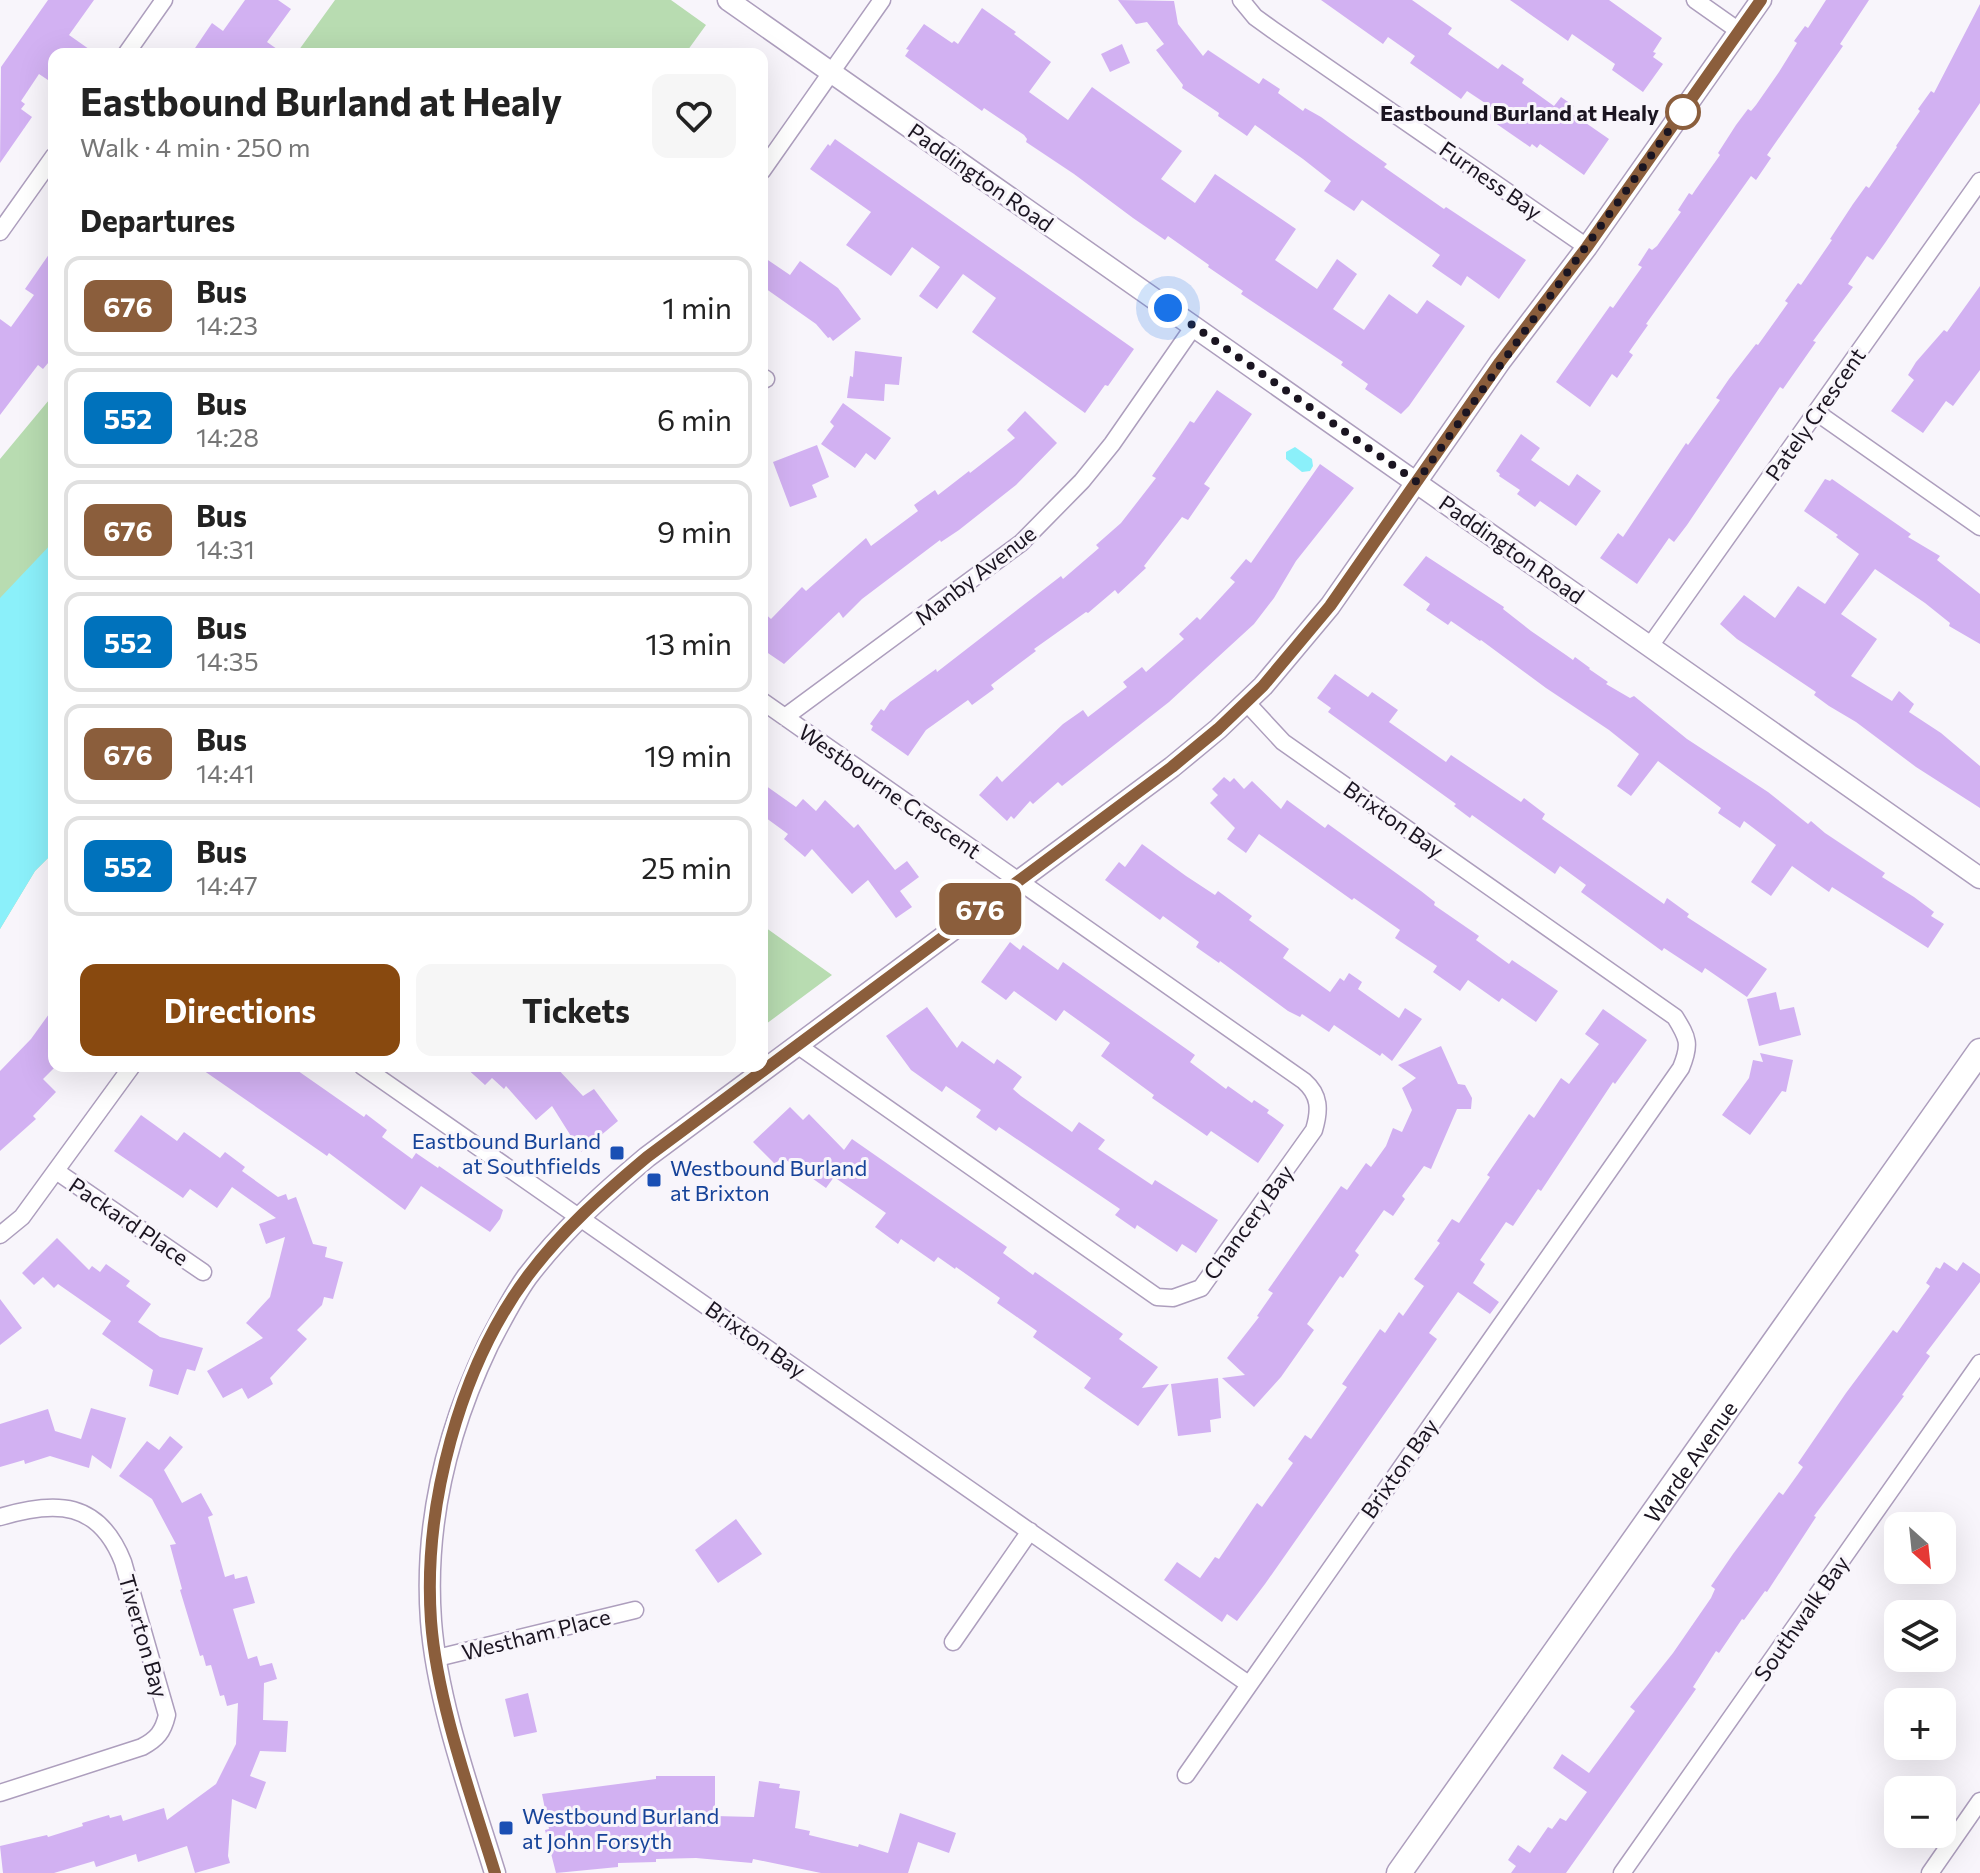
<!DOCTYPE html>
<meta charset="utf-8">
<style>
body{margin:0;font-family:Commissioner,sans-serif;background:#f6f6f6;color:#222;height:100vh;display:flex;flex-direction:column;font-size:30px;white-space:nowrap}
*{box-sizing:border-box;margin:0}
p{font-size:26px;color:#767676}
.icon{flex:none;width:44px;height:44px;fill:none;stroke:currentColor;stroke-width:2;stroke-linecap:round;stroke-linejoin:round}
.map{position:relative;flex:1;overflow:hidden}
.sheet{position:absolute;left:48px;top:48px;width:720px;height:1024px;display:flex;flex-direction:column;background:#fff;border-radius:16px;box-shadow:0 8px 32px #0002}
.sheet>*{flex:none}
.badge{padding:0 16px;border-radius:12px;font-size:28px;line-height:52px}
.needle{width:52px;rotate:153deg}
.buttons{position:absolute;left:1884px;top:1512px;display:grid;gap:16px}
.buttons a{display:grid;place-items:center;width:72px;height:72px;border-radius:16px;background:#fff;box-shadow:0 8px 32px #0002;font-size:40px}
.you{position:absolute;width:40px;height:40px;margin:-20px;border:6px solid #fff;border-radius:50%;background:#1a73e8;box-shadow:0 0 0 12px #1a73e833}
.map>.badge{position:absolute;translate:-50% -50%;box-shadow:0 0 0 4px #fff}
h2{padding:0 32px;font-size:30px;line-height:72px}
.round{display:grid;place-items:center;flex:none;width:84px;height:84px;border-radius:16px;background:#f6f6f6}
.headline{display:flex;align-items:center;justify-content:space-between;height:136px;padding:0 32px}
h1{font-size:38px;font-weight:700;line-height:60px}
.action{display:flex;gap:16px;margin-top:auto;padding:16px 32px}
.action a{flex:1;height:92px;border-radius:16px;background:#88490f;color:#fff;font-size:32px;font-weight:700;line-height:92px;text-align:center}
.action a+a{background:#f6f6f6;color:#222}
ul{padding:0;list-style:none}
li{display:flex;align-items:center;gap:24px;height:100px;margin:0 16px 12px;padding:0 16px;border:4px solid #e0e0e0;border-radius:16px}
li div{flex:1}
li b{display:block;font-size:30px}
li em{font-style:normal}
li .badge{min-width:88px;font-weight:700;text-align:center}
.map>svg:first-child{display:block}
</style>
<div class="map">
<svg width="1980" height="1873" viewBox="0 0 1980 1873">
<rect width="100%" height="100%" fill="#f8f5fb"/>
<path fill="#b8dcb1" d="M335,0H671L706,25L685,54H296Z
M54,394V852L35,871L0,929V459Z
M762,925L832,975L762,1027Z"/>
<path fill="#8bf0fa" d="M1295,447L1312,459L1313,466L1310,471L1302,472L1286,459V452Z
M54,541V852L35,871L0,929V598Z"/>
<path fill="#d2b1f2" d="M48,0H94L69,35L96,54H54V84L39,74L21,101L25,104L21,109L32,117L0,163L1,67Z
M245,0H278L291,9L267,42L284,54H191L212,23L223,31Z
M1118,0L1174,1L1178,24L1203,56L1208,50L1259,84L1263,78L1280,89L1278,93L1303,111L1305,108L1321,117L1350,138L1387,164L1384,167L1444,209L1446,207L1526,260L1499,299L1467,276L1461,286L1432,266L1440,255L1390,220L1362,200L1354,211L1324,191L1331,181L1303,159L1255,125L1247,136L1218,116L1219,113L1182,88L1183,85L1156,50L1164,44L1147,22L1136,24Z
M1321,0H1412L1452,28L1448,34L1498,69L1502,64L1524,79L1522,83L1554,106L1561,97L1574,106L1570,112L1609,139L1584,175L1540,144L1537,148L1532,144L1530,147L1488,118L1494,109L1467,91L1461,99L1410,63L1415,56L1388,37L1383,44Z
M1510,0H1609L1662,38L1653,52L1656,53L1653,57L1663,64L1643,92L1612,70L1615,64L1572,34L1568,41Z
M1826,0H1869L1840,44L1843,46L1767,155L1771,158L1756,180L1751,176L1646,324L1648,325L1629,352L1633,355L1617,378L1612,374L1590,407L1556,382L1610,306L1613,308L1642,267L1638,265L1649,248L1652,250L1657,246L1681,212L1678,210L1689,193L1692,195L1696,189L1720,155L1718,153L1736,125L1748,109L1751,111L1756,105L1779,72L1797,43L1794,41L1805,26L1808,28Z
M1980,4V103L1885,243L1873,260L1867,256L1848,284L1853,287L1813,341L1816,342L1783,389L1780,387L1687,525L1674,542L1669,538L1637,584L1600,558L1618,533L1623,537L1686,443L1688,445L1720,400L1716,398L1729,379L1756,344L1758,345L1788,303L1785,301L1798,283L1801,285L1832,240L1830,239L1853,204L1866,186L1869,188L1897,147L1896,146L1920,111L1918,109L1931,91L1934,93Z
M982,8L1016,32L1014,34L1051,62L1029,92L1068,120L1092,87L1182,151L1161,179L1195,203L1215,174L1296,229L1275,260L1317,289L1337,259L1357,274L1333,309L1364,330L1389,294L1417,314L1427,300L1465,326L1409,406L1401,414L1365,389L1368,384L1341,365L1343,362L1241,294L1243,291L1208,267L1209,265L1168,236L1165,240L1133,218L1074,174L1026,142L1027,139L1024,135L984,108L982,111L905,56L909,50L906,49L924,24L952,43L954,41L958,44Z
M1122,44L1130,63L1110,72L1101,54Z
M835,139L1134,349L1108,386L1105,385L1085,413L972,332L996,298L963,274L937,309L919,296L940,267L912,247L891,276L846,245L871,212L810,169L828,144L830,146Z
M54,247V356L43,369L38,365L0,415V319L11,327L34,295L25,289Z
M762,256L790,275L800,261L838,288L861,319L833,341L830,337L828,338L816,324L762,286Z
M1980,286V370L1953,406L1946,401L1923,433L1891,411L1914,380L1908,375L1916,362L1944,330L1947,332Z
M855,351L902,357L899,385L885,384L884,401L847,398L850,376L853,377Z
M1217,390L1252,414L1204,484L1210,488L1188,520L1182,517L1144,566L1146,568L1118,594L1115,590L1088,613L1086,612L1034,649L1036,651L991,685L994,689L972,705L968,700L926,730L908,756L871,730L873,726L870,724L881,709L884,711L890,702L936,669L937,672L1061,576L1063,579L1099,548L1096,545L1121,523L1156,478L1152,476L1178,439L1190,421L1194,423Z
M843,403L891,438L875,460L866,453L855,468L821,444L834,426L830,422Z
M1025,411L1057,443L1016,485L959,530L941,542L940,540L862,599L843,618L839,612L784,664L762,649V611L771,619L802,587L806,591L866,538L871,546L918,511L914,505L935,490L938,495L969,471L970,473L1015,438L1007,430Z
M1521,434L1540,448L1531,460L1569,486L1577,474L1601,491L1576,526L1540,501L1535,507L1517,494L1520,490L1499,476L1500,474L1496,471Z
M817,445L829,477L812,485L817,497L790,507L773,462Z
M1320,464L1354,488L1296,561L1274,598L1254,624L1169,702L1062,786L1058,782L1033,804L1030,801L1014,819L1011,816L1007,821L979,795L997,776L1002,782L1063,724L1083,710L1088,717L1127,687L1123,682L1142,667L1146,672L1184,639L1179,634L1197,617L1200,620L1235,582L1230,578L1246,559L1251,563Z
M1825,479L1830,481L1832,479L1911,534L1908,537L1940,556L1937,560L1980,594V644L1949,626L1950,623L1925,603L1875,569L1841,614L1877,639L1851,676L1892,701L1899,691L1914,704L1909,712L1941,733L1980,766V808L1916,767L1856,722L1829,706L1814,695L1816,692L1737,639L1720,624L1744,595L1775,618L1798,586L1825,604L1859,554L1836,537L1838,535L1804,511Z
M1426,556L1504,607L1503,609L1531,631L1566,655L1573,660L1575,657L1590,668L1589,669L1608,682L1606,684L1630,698L1634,696L1687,739L1768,792L1808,824L1811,821L1825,833L1885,873L1882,877L1914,897L1934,912L1931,916L1944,924L1928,948L1832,887L1829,892L1792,866L1771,896L1751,882L1776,845L1744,821L1740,828L1718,813L1721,808L1658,761L1631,796L1617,786L1639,754L1609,730L1546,688L1481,640L1480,641L1451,621L1448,625L1426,610L1430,604L1403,585Z
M1335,674L1368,697L1372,692L1398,710L1389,722L1446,762L1451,755L1521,802L1524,798L1545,814L1542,819L1664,904L1667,898L1689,914L1687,917L1767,969L1747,997L1705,968L1702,973L1664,948L1662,951L1581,892L1586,885L1560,866L1555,874L1472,815L1470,818L1454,806L1456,804L1328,712L1331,708L1317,698Z
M1224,777L1230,782L1234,778L1244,789L1252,781L1281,809L1287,800L1325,828L1328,824L1421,891L1435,902L1434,905L1479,936L1476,940L1509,964L1512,960L1558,991L1536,1022L1502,998L1499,1002L1468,980L1460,991L1433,972L1437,966L1395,938L1400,930L1354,898L1352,900L1259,834L1246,853L1227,839L1235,828L1210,803L1218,795L1212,789Z
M762,783L796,807L803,799L816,811L825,800L854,828L858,824L895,870L907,861L919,877L900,891L912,907L896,918L868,880L852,894L812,849L805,857L784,839L788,834L762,815Z
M1142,844L1186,876L1215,895L1218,891L1252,916L1249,920L1289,949L1283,958L1330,992L1340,978L1344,981L1349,973L1362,982L1358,989L1399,1018L1405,1008L1422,1019L1392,1061L1382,1053L1380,1056L1334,1025L1329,1032L1302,1014L1300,1017L1288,1011L1220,961L1219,963L1196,947L1199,942L1163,916L1160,920L1105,880L1119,862L1125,867Z
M1010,942L1020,950L1023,945L1058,970L1063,962L1195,1055L1190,1062L1226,1089L1228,1086L1252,1103L1254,1100L1269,1110L1267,1113L1284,1125L1258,1163L1211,1131L1207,1136L1152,1098L1154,1095L1101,1056L1110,1043L1064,1010L1056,1021L1014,991L1006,1000L981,982Z
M1776,992L1780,1010L1794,1007L1801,1035L1759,1046L1747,999Z
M54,1007V1068L43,1079L56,1092L33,1116L36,1119L0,1151V1071L31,1039Z
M927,1007L957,1048L962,1041L994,1064L997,1059L1022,1077L1013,1089L1021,1096L1072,1132L1079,1122L1105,1140L1098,1149L1152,1185L1155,1180L1218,1220L1196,1253L1182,1244L1177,1252L1137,1225L1135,1229L1115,1215L1120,1209L999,1127L996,1131L976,1117L981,1110L946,1086L942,1092L911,1070L886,1036Z
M1603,1009L1647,1040L1615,1084L1613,1082L1541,1191L1538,1189L1513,1226L1506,1222L1480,1260L1485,1264L1473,1283L1499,1302L1490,1314L1458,1292L1429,1333L1437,1339L1265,1584L1237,1621L1227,1614L1222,1622L1164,1580L1177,1562L1200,1578L1215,1557L1219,1559L1257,1503L1262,1507L1293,1463L1288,1459L1305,1435L1311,1439L1347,1387L1342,1384L1380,1329L1385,1333L1399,1312L1403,1316L1424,1286L1414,1279L1440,1243L1437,1241L1452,1219L1459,1223L1490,1177L1487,1175L1529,1114L1534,1118L1561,1078L1569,1084L1599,1044L1585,1034Z
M1441,1046L1458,1084L1465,1085L1472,1098L1471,1109H1457L1431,1169L1424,1166L1402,1196L1405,1199L1393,1216L1384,1210L1355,1251L1359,1255L1343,1278L1340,1276L1307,1324L1314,1330L1281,1377L1254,1407L1222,1378L1245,1375L1227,1358L1259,1317L1257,1316L1273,1293L1268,1290L1341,1186L1347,1190L1366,1163L1371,1167L1386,1146L1393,1128L1402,1132L1412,1110L1402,1088L1416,1078L1398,1065Z
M1760,1053L1793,1060L1786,1092L1782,1091L1750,1135L1722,1115L1749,1078L1753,1060L1763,1062Z
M197,1066H291L364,1117L366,1114L387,1130L382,1137L412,1159L416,1153L438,1168L439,1166L503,1210L500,1219L490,1232L421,1186L405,1210L329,1153L327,1156Z
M464,1066H555L583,1096L594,1089L618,1121L581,1152L552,1106L536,1120L506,1086L504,1089L492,1078L485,1085Z
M790,1107L803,1120L809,1114L844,1150L852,1139L1007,1247L1003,1253L1033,1275L1035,1272L1123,1334L1119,1339L1158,1367L1142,1388L1169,1384L1138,1426L1084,1388L1091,1378L1033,1337L1037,1331L997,1303L1000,1298L956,1267L955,1269L938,1257L934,1262L901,1239L898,1244L875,1227L886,1213L834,1177L826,1188L782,1157L775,1164L753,1142Z
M141,1115L177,1141L184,1132L220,1158L225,1152L245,1167L242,1171L278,1197L286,1194L288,1200L296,1197L313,1244L327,1247L325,1257L343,1262L333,1299L324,1297L322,1305L297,1330L307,1339L270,1378L273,1384L248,1399L242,1388L223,1398L207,1371L263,1338L246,1323L270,1297L285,1237L266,1244L259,1224L276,1218L232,1187L217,1208L190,1189L183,1198L114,1151Z
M57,1238L89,1270L92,1266L100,1272L106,1264L130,1281L126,1286L151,1304L138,1322L160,1337L203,1348L195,1371L187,1369L178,1395L149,1386L153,1370L102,1334L111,1321L58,1284L54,1288L43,1277L34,1285L22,1273Z
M1944,1262L1957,1271L1963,1262L1980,1274V1282L1926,1353L1930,1356L1902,1395L1904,1396L1814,1516L1816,1517L1767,1592L1765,1591L1744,1620L1742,1619L1719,1653L1716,1651L1693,1687L1696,1689L1566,1873H1511L1516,1866L1508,1860L1518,1845L1530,1853L1548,1827L1552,1829L1560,1818L1566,1821L1587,1792L1553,1768L1562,1754L1589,1773L1635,1711L1630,1707L1673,1653L1711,1598L1715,1589L1711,1586L1733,1554L1779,1492L1783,1495L1803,1467L1798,1463L1846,1393L1893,1330L1897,1333L1930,1286L1926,1283L1936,1267L1940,1269Z
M0,1299L22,1328L0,1345Z
M1218,1378L1221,1418L1210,1420L1211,1432L1178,1436L1171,1384Z
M91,1408L126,1418L111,1469L92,1455L89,1468L50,1456L25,1464L24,1460L0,1467V1424L48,1409L55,1431L81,1439Z
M170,1436L183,1447L164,1470L182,1503L201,1493L213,1515L208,1517L225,1577L234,1574L235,1579L247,1576L255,1603L233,1609L248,1659L257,1656L260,1666L272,1663L277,1679L264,1683L263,1720L288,1721L286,1752L260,1751L250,1776L266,1782L256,1809L232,1799L228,1856L230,1863L195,1873L187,1846L138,1862L136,1854L96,1867L94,1861L54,1873H3L0,1846L47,1835L48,1837L83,1826L82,1823L109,1815L110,1818L121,1815L123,1821L164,1808L167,1820L216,1784L236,1744L238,1703L227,1706L224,1695L220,1696L211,1665L206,1666L203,1655L200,1656L180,1590L182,1589L170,1545L176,1544L152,1499L119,1476L147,1441L159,1450Z
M736,1519L762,1554L718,1583L695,1550Z
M528,1693L537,1732L514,1737L505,1699Z
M656,1776H715V1816L754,1817L759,1781L780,1784L779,1788L800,1791L795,1828L810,1831L809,1835L858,1847L859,1844L888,1853L900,1813L956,1833L949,1853L918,1842L908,1873H821L753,1859L752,1863L696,1858L656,1859V1862L618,1863V1867L556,1873L545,1830L549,1829L542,1794L656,1779Z"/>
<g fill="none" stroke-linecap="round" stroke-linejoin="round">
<defs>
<path id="minor" d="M1241,0L1255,17L1273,30L1587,247
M1695,0L1739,31
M126,54L164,0
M762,171L882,0
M0,232L54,156
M762,377L766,379
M1816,412L1980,527
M1650,646L1980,181
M762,701L1304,1081C1320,1095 1320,1110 1314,1130L1201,1288L1173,1298L1157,1297L797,1045
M785,717L1021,543L1082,481L1112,444L1194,326
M362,1066L1247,1683
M56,1171L203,1272
M0,1235L22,1217L132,1066
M0,1517C56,1500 99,1501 123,1562L167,1715C163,1732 157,1739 142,1747L0,1793
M953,1642L1030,1531
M437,1658L635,1610
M1186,1775L1681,1068C1691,1044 1688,1038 1675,1017L1283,742L1246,702
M1622,1873L1980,1363
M1930,1873L1980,1801"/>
<path id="tertiary" d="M728,0L1980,878
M495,1873C471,1795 437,1702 431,1621C424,1525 447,1431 488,1345C500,1322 512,1298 527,1277C562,1231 603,1194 647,1157L1172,767L1218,729L1263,686L1330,606L1500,362L1587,247L1761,0"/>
<g id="secondary">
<path id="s1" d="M1399,1873L1980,1051"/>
</g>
</defs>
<use href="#minor" stroke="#ad9ebd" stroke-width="19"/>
<use href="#tertiary" stroke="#ad9ebd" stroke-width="23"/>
<use href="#secondary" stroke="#ad9ebd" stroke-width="27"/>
<use href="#minor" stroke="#fff" stroke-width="16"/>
<use href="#tertiary" stroke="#fff" stroke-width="20"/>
<use href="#secondary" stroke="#fff" stroke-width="24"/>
</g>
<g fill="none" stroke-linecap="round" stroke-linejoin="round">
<defs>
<path id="line" d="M495,1873C471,1795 437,1702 431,1621C423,1507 459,1369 527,1277C561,1231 603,1194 647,1157L1172,767L1218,729L1263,686L1330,606L1500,362L1587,247L1761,0"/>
</defs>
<use href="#line" stroke="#fff" stroke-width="18"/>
<use href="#line" stroke="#8b5e3c" stroke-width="12"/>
<path stroke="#1b1521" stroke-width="8" stroke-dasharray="0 14.4" d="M1168,308L1417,482C1506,355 1599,231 1688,103L1683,112"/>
</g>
<circle fill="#fff" stroke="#8b5e3c" stroke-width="4" cx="1683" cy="112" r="16"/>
<g fill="#1a4fb4" stroke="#f8f5fb" stroke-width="3">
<rect x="609" y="1145" width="16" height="16" rx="4"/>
<rect x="646" y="1172" width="16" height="16" rx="4"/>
<rect x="498" y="1820" width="16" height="16" rx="4"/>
</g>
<g text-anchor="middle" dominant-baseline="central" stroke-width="6" stroke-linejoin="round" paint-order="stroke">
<g font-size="22" font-weight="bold" fill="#1b1521" stroke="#f8f5fb" text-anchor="end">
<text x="1659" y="112">Eastbound Burland at Healy</text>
</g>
<g font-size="22" fill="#1b1521" stroke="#f8f5fb">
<text transform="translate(981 177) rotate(35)">Paddington Road</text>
<text transform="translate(1491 180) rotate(35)">Furness Bay</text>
<text transform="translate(1815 414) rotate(-55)">Pately Crescent</text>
<text transform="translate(1512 549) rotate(35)">Paddington Road</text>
<text transform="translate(975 575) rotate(-38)">Manby Avenue</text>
<text transform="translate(890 791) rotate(35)">Westbourne Crescent</text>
<text transform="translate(1394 819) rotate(35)">Brixton Bay</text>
<text transform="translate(129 1221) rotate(34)">Packard Place</text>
<text transform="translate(1248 1222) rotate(-54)">Chancery Bay</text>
<text transform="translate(756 1339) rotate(35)">Brixton Bay</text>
<text stroke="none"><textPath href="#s1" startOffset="504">Warde Avenue</textPath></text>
<text transform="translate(1399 1468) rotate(-55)">Brixton Bay</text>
<text transform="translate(1801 1618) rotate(-55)">Southwalk Bay</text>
<text transform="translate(536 1634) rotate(-14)">Westham Place</text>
<text transform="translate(144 1636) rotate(74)">Tiverton Bay</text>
</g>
<g font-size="22" fill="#164399" stroke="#f8f5fb" text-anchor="start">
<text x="601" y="1140" text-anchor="end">Eastbound Burland<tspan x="601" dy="25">at Southfields</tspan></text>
<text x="670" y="1167">Westbound Burland<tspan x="670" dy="25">at Brixton</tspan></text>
<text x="522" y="1815">Westbound Burland<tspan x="522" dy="25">at John Forsyth</tspan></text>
</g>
</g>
</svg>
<div class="buttons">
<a><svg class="needle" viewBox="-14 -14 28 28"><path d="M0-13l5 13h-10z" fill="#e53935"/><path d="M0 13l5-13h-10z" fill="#767676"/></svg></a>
<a><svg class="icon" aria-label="layers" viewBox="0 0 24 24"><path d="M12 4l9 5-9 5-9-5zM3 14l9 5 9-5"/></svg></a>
<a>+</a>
<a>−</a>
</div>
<div class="you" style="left:1168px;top:308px"></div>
<b class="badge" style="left:980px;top:909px;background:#8b5e3c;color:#fff">676</b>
<section class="sheet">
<div class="headline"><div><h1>Eastbound Burland at Healy</h1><p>Walk · 4 min · 250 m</p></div><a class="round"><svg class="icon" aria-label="heart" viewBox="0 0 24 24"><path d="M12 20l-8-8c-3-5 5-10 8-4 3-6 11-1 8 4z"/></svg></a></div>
<h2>Departures</h2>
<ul>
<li><span class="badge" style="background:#8b5e3c;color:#fff">676</span><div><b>Bus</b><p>14:23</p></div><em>1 min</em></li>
<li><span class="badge" style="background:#0072bc;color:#fff">552</span><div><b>Bus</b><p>14:28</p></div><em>6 min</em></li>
<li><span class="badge" style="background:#8b5e3c;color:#fff">676</span><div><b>Bus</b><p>14:31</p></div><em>9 min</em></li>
<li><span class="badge" style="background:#0072bc;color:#fff">552</span><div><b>Bus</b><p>14:35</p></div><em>13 min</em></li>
<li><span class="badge" style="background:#8b5e3c;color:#fff">676</span><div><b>Bus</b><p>14:41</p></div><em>19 min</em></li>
<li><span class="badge" style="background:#0072bc;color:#fff">552</span><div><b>Bus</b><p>14:47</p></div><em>25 min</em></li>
</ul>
<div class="action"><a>Directions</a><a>Tickets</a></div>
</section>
</div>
